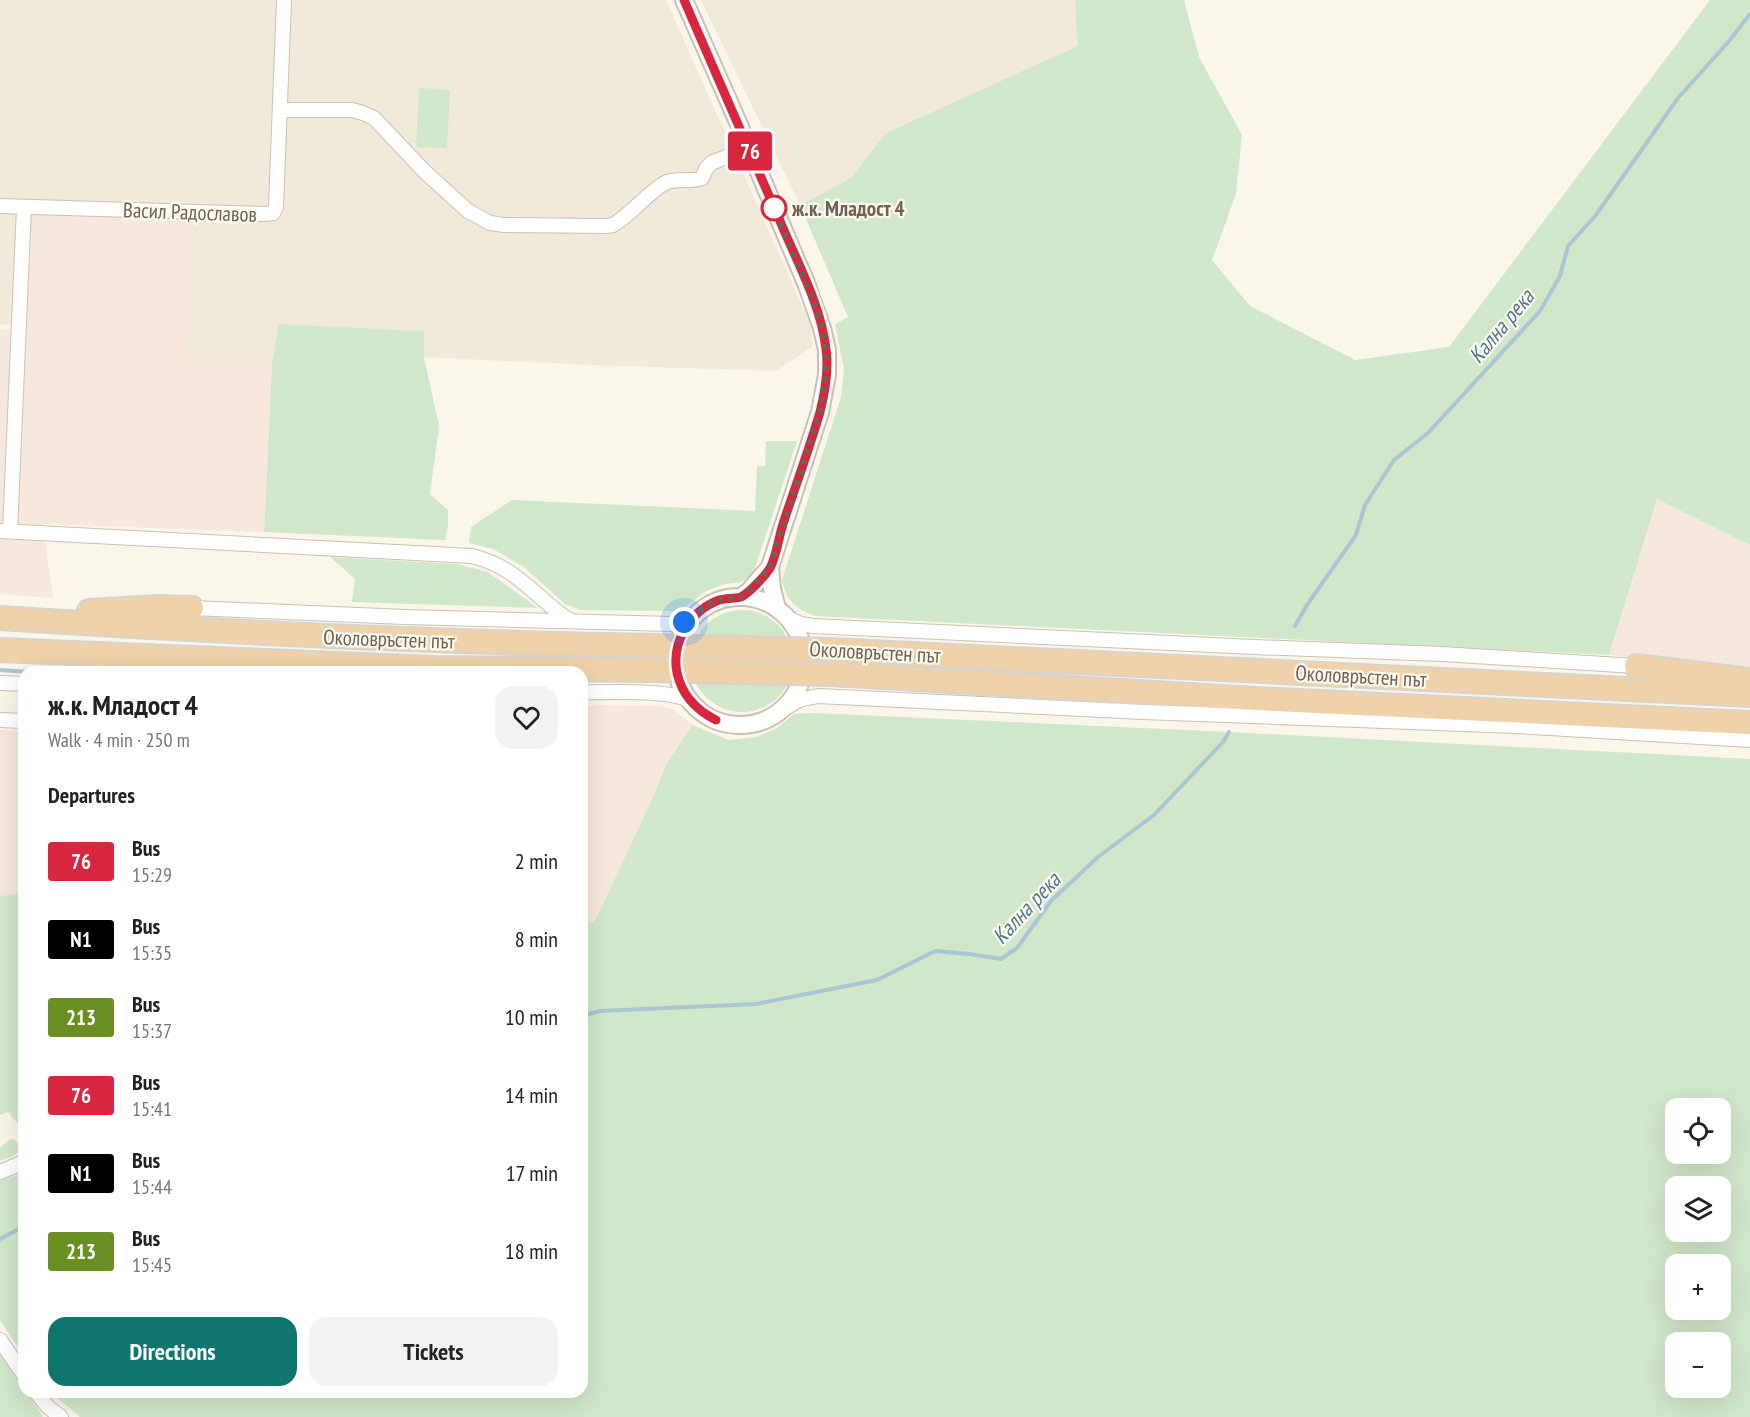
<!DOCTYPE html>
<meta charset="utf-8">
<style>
body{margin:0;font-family:"PT Sans Narrow",sans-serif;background:#f2f2f2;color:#222;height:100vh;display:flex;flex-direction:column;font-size:22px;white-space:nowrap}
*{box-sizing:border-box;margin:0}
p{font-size:20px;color:#767676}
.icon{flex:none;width:33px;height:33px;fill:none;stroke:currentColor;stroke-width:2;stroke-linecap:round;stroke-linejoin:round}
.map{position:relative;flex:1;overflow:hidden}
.side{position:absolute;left:18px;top:666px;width:570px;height:732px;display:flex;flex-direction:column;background:#fff;border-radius:18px;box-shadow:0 6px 24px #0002}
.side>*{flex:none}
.badge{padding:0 12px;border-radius:4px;font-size:21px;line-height:39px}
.tools{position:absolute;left:1665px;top:1098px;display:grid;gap:12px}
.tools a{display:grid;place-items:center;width:66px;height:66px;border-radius:12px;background:#fff;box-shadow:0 6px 24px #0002;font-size:30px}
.you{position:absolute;width:30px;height:30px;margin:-15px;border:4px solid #fff;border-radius:50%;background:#1a73e8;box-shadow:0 0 0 9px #1a73e833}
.map>.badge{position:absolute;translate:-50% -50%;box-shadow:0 0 0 3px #fff}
h2{padding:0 30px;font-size:22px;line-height:54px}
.round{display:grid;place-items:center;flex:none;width:63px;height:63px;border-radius:18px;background:#f2f2f2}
.overview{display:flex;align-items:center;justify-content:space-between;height:102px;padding:0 30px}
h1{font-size:28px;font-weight:700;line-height:45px}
.button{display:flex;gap:12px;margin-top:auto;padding:12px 30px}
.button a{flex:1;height:69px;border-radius:18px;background:#0f766e;color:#fff;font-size:24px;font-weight:700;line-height:69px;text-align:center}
.button a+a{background:#f2f2f2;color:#222}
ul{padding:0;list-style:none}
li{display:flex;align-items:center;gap:18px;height:78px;padding:0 30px}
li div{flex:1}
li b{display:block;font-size:22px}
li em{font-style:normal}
li .badge{min-width:66px;font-weight:700;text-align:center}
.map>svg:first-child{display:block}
</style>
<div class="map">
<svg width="1750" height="1417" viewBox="0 0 1750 1417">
<rect width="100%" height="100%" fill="#faf6ea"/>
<path fill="#f1e9d9" d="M0,0H666L811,326L813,346L776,371L590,365L424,357V331L280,324L272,364L185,360L23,326L0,324Z
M701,0H1075L1079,46L886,133L851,178L800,205Z"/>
<path fill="#f6e8dc" d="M28,213L191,222L185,360L272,364L264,532L43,524L53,598L0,594V329L19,330Z
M1657,498L1750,545V667L1609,655Z
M582,705L660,706L673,709L692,725L667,763L652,799L594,923H582Z
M0,730L24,731V893L0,896Z"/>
<path fill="#d1e7ca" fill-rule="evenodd" d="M1075,0H1184L1199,57L1242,135L1236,194L1212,260L1250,306L1355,360L1449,347L1710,0H1750V545L1657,499L1609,655L815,616C796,609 786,601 782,580L841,397L844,369L835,324L848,317L800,205L851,178L886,133L1078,46Z
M419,88L450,90L447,148L416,147Z
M279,324L424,331V357L439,426L430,494L448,510V526L445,540L264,532L272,364Z
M766,441H797L753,574L741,582L725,584L706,591L688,605L677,611L580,610L565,604L524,567L493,549L469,543L471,527L512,500L755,511L757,466H765Z
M330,557L457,564L488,572L538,608L352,602L355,579Z
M691 661a51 51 0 1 1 102 0a51 51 0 1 1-102 0Z
M813,713L1229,732L1750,759V1417H80L50,1392H582V923H594L652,799L667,763L692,725L729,740L757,737L777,728L794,714ZM1676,1108H1720V1154H1676ZM1676,1186H1720V1232H1676ZM1676,1264H1720V1310H1676ZM1676,1342H1720V1388H1676Z
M24,893V1131L8,1112L0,1115V896Z
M14,1139L21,1147C19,1156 8,1157 0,1161V1148L9,1140Z
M24,1172V1356L0,1320V1181Z
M0,1353L24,1387V1392H27L43,1417H0Z"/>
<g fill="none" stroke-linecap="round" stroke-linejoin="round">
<path stroke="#a8c6d3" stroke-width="4" d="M1295,626L1307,605L1356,535L1365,505L1394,460L1428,433L1540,311L1560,276L1568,246L1596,215L1678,98L1730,40L1750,14
M0,670L29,672
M582,1016L600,1011L756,1004L877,980L935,951L969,954L1001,959L1017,948L1051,901L1098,857L1154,815L1223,742L1229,732
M0,1239L24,1226"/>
<defs>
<path id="minor" d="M280,110H352L363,113L374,118L425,172L468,211L490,223L504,225L606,226L613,225C632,214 647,193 665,183C677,177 691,183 702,178L706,169L711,163L749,148
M0,206L265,214L273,213L276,207L284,0
M0,531L472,556C506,565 519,579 545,601C553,608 561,616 572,621
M10,531L24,207
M192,608L405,617L672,624L691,619
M789,619L801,624L813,626L1254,647L1442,654L1636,666
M0,683L24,684
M582,692C611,693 664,689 689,700
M782,710L799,700L818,696L1143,712L1517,726L1750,740
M0,720L24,721
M0,1172L24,1162
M0,1340L24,1375
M36,1392L48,1407L61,1417"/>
<path id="tertiary" d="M684,0L737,120L806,283L822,328L827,350V375L820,412L770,567L772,589L777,608
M676 661a64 64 0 1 1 128 0a64 64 0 1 1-128 0Z
M741,597L748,592L770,567"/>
<path id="trunk" d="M89,611L158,607L192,608
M0,618C217,632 434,642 652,646
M0,650L435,668L652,670
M831,650L1750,695
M1636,666L1750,680
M831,674L1257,699L1750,723"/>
</defs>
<use href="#minor" stroke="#ccc0b1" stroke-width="16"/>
<use href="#tertiary" stroke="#ccc0b1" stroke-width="20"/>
<use href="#trunk" stroke="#d8d3ce" stroke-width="26"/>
<use href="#minor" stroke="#fff" stroke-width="14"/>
<use href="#tertiary" stroke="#fff" stroke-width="16"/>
<use href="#trunk" stroke="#efd2a9" stroke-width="22"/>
<defs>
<path id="trunk-bridge" d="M652,646L831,650
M652,670L831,674"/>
</defs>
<use href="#trunk-bridge" stroke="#d8d3ce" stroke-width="26" stroke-linecap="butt"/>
<use href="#trunk-bridge" stroke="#efd2a9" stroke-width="22"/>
</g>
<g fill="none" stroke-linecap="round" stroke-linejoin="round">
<defs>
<path id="line" d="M684,0C716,74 748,147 780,221C797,262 821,305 826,349C829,369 825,392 820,412C809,450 795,487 783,524C779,536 776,558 770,568C766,575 748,594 741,597C734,599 726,598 719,600C690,611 671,642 677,673C682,695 696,710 716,720"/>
</defs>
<use href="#line" stroke="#fff" stroke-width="14"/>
<use href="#line" stroke="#d7263d" stroke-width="9"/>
<path stroke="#726150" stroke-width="6" stroke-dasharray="0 10.8" d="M684,622L691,619L708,605L719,600L741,597L748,592L770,567L820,412L826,375V350L822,328L815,305L774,208"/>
</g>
<circle fill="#fff" stroke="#d7263d" stroke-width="3" cx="774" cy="208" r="12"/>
<g text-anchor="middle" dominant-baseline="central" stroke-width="4.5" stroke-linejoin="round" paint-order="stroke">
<g font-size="21" font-weight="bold" fill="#726150" stroke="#fdfaf0" text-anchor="start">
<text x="792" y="208">ж.к. Младост 4</text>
</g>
<g font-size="21" fill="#726150" stroke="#fdfaf0">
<text transform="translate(190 212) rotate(2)">Васил Радославов</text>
<text transform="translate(389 639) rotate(2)">Околовръстен път</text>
<text transform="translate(875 652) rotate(3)">Околовръстен път</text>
<text transform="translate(1361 676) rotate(3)">Околовръстен път</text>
</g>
<g font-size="22" font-style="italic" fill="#4f788a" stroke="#fdfaf0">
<text transform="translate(1501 326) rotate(-50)">Кална река</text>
<text transform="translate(1026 908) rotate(-47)">Кална река</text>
</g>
</g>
</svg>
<div class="tools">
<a><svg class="icon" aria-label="locate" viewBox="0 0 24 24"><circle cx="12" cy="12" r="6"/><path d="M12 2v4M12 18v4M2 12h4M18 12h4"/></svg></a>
<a><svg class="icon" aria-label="layers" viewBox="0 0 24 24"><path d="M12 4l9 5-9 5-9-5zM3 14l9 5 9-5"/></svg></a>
<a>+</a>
<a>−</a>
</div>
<div class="you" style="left:684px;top:622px"></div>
<b class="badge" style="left:750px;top:151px;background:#d7263d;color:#fff">76</b>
<section class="side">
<div class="overview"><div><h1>ж.к. Младост 4</h1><p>Walk · 4 min · 250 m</p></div><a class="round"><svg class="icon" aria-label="heart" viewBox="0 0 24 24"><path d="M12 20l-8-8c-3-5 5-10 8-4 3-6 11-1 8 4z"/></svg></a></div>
<h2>Departures</h2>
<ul>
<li><span class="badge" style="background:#d7263d;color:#fff">76</span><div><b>Bus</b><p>15:29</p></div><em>2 min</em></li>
<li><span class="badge" style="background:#000;color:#fff">N1</span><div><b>Bus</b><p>15:35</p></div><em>8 min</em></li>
<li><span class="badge" style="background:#6b8e23;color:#fff">213</span><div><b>Bus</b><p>15:37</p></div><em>10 min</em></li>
<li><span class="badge" style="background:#d7263d;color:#fff">76</span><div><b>Bus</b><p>15:41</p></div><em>14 min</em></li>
<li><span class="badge" style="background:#000;color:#fff">N1</span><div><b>Bus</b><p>15:44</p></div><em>17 min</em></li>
<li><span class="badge" style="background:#6b8e23;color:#fff">213</span><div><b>Bus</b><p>15:45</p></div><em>18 min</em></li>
</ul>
<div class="button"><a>Directions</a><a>Tickets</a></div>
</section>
</div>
